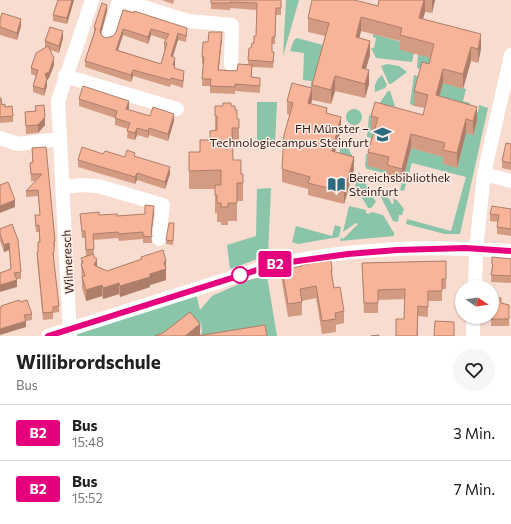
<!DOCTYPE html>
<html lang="de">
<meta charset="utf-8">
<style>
body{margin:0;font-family:Commissioner,sans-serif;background:#f6f6f6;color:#222;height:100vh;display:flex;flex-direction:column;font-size:15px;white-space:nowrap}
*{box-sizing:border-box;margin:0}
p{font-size:13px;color:#767676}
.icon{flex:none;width:22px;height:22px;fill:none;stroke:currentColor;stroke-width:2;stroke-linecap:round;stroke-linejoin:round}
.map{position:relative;height:336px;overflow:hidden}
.sheet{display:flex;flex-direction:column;background:#fff;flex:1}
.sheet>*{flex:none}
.badge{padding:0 8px;border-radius:3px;font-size:14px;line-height:26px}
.needle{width:26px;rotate:103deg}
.controls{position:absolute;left:455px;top:280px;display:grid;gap:8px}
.controls a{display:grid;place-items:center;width:44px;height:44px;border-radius:50%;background:#fff;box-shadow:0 1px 3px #0004;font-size:20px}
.map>.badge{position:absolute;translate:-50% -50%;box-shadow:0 0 0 2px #fff}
.round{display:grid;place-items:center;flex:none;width:42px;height:42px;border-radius:21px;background:#f6f6f6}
.overview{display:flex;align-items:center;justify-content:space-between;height:68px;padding:0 16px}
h1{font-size:19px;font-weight:700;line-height:30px}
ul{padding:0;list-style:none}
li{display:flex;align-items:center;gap:12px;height:56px;padding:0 16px;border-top:1px solid #e0e0e0}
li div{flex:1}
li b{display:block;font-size:15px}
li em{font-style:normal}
li .badge{min-width:44px;font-weight:700;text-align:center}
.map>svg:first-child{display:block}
</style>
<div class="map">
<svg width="511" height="336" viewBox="0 0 511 336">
<rect width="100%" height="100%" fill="#f8dcd0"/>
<path fill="#8ac4a9" d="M286,0H299L283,56Z
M373,34L402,42L414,53L412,62L376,58L371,48H374L376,38L373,37Z
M297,38L323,45V49L310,98L311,81L303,80L304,53L290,51L294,40Z
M418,54L434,59L431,72L417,68Z
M387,64L399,66L407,72L391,84H389L381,66Z
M382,75L387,85L385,88L375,92C374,85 376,80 382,75Z
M414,75L422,77L414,106L410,104Z
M443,83L466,89L463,101L470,103L469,110L478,112L479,105L488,108L460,234H445L406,224L407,219L451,231L466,177L412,163L404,191L400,190L411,148L445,157L457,168L466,133L473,135L477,121L436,110Z
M388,91H390L395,106L391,107L379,104Z
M257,102H277L275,145L257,146Z
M346 117a8 8 0 1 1 16 0a8 8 0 1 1-16 0Z
M376,113L378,132L389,172L388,174L367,169L365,166L366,154L369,153L371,138L367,137L369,116Z
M340,147L348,148L355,161L339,158Z
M359,172L376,202L371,208H368L355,186Z
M271,188L268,255L230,269L227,245L256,236L257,189Z
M380,195L388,197L392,204L394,203L393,199L397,200L404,209L402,215H399L398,222L393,221Z
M349,206L366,210V213L368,214L372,212L383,215L394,233V236L340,241L341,237L343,239L358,224L356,223L343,232Z
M335,225L341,227L339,237L298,244L292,242L296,226L332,236Z
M267,276L277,336H200L202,332L201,319L200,332L190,315L164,336H75V335L196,294L200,310L212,296L248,280Z"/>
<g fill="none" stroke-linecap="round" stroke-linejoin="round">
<path stroke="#fff" stroke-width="14" d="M121,0L188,21L232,25L231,64
M108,36L119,0
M65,76L177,109
M0,138L18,144L60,139
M484,174L511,181
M63,187L83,185L98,186L163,205L159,239
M475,287L476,249L484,174L511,55
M48,336L266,267C342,248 433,245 511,251
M70,336L58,101L92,0
M473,336V317"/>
</g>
<path fill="#d49b83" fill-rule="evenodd" d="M74,0L67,24L53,21V15Z
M162,0H174L173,4Z
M211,0H281V15H276L275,44H272V52L274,59L273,68L252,67V77L260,78V93L235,91V94L210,93V86H202L203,64H202V57L208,42L222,39L218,70L237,71L248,64L249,48H251L256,36L257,10L230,8V10L211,9Z
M379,0H435L432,13L425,12L423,19L481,49L478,63L471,61L463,89L443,83L439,96L477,121L473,135L466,133L457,168L443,164V157L411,148L402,183L387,179V171L368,166V152L374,131L371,130V116L423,115L425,108L414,106V91L429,64L431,58L400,50V41L361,31L359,38L370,55L366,69L369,84L365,98L335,91L331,104L312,100L311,104L327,113L341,129L335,152L354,169L344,204L308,195V189L282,182V169L290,115L287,114V101L312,88V85L325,36L308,32V18L378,6Z
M123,10L187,34L186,42L178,40L172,57L175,64V68L184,77L183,88L171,84L170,87L133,76L131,82L85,67V61L94,32V27L107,11L101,33L102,36L106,38L113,36L116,32ZM123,35L148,44L151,35L166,40L164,43V49H165L161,64L118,50Z
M0,20L21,26L17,40L0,35Z
M63,38L59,53L50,50L54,65L49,78L47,80V86L44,96L33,92V86L36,76L31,74V68L45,48V41Z
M0,98L2,105L5,107L13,116V122L0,123Z
M79,99L129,108L128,110L150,116L174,121L168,141L149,135L148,138L137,135L135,140L127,138L128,129L115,125V118L79,106Z
M35,106L45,125L38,133L26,134L25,112L35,111Z
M215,106H231L235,110L237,119H239V147H232L233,160L241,174H243V201H237V221H228V225H221V222H217V213H215V189H189V152H200L210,140L215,131Z
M511,144V170L502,168V161Z
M46,147L55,241V247H54V258H53L59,306V312L53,313V319L43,320L37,259V252H38L39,242V232H36L35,222V215H40L38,196L26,197V191L36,181H31L30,163L32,162V148Z
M135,156L170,174L165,189L137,180L135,184L78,167V160L125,157Z
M511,209V236L497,234V227L498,222L490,221V214Z
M154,212L151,234L152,243H143V239L119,241L118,238L93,240L94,256L97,266L107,271L141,259V257L166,272V280L150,285V287L120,297L119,294L103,299L102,296L86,301L82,288L81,258L86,256L85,238H82L80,214L117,216L145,214Z
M174,223L173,245L166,244V240Z
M12,224L21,272V279H16L17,287L11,269L9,250L4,252L0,241V229Z
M511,259V283L491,282L492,264Z
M446,261V289H442V301H428V317L418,316V336H396L404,319L405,299L378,300V313H364L362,263Z
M282,270L332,271V280L334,288L344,311V323L336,325V332L322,334L316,298L302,301V315L288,317L282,282Z
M20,302L32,314V320L26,321V327Z
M501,303L509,305V326H491V319Z"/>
<path fill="#ad7e6a" d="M72,0H74L67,24V18Z
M424,0H425V12L419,32V18Z
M432,0H435L432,13Z
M107,5V11L100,38V31Z
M361,17V31L356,51V37Z
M21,19V26L17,40V33Z
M123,29V35L116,56V50Z
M151,29V35L148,44V37Z
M63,31V38L59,53V46Z
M222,32V39L218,76V70Z
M178,33V40L171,63V56Z
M481,34V49L478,63V49Z
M370,41V55L362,82V68Z
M471,47V61L463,89V74Z
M54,58V65L49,78L47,80V86L44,96L45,74Z
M175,58V64L173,71V65Z
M443,69V83L436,110V95Z
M133,70V76L131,82V75Z
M369,70V84L365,98V84Z
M335,76V91L331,104V90Z
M312,88V100L308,115V103Z
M129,101V108L126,116V109Z
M477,107V121L473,135V121Z
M174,114V121L168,141V134Z
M45,117V125L38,133V125Z
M341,117V129L332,163V151Z
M466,119V133L457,168V153Z
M137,128V135L135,140V133Z
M149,128V135L148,138V131Z
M411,134V148L402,183V169Z
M354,157V169L344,204V192Z
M170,167V174L165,189V182Z
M137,173V180L135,184V177Z
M15,200V207L0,213V206Z
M154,206V212L151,238V232Z
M9,243V250L4,252V245Z
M97,259V270L94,265Z
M166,261V280L150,285V287L120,297V286L164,262Z
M17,280V287L0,292V285Z
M119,283V294L103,299V288Z
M102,285V296L86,301V290Z
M26,321V327L0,335V329Z
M200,324V335L199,336H185Z"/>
<path fill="#f7b498" stroke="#ad7e6a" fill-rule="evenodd" d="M58,0H72L67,18L53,15Z
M211,0H281V8H276L275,37H272V52H274L273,62L248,60L249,48H251L252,43H254V36H256L257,3L230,2V3H211Z
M312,0H354L378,6L379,0H424L419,18L481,34L478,49L471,47L463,74L443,69L436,95L477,107L473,121L466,119L457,153L443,150L445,143L411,134L402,169L387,165L389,157L368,152L378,118L371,116L375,102L423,115L428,95L414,91L422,62L429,64L434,44L400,35L402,28L361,17L356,37L370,41L362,68L369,70L365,84L335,76L331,90L312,85L329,23L308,18Z
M102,3L107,5L100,31L102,36L106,38L113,36L116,32L123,10L134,13V11L187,28L186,36L178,33L171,56L175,58L173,65L175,66L174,68L184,71L183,81L171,78L170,80L133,70L131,75L85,61L96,28L94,27ZM123,29L148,37L151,29L169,34L164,43H167L161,64L116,50Z
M2,13L21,19L17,33L0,27V20Z
M50,27L63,31L59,46L45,41Z
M209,32H222L218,70L237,71L238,64L252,65L251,77L260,78V86L235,84V87L210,86L211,79H202L204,57H202L203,42H208Z
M48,46L54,58L49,72L45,74L47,79L44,89L33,86L38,70L31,68L36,53Z
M292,83L312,88L308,103L327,108L326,113L341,117L332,151L354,157L344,192L308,183L310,177L282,169L284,135L293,103L287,101Z
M83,86L129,101L126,109L150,116L153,107L174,114L168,134L149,128L148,131L137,128L135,133L127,131L130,123L115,118L117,111L79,99Z
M0,98H1L2,105L5,104V107L12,106L13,116L0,117Z
M223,103H231V106H235V110H237V119H239V128H232L233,160H241V174H243V183H237V203H228V207H221V203H217V195H215V185H221V170L189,171V152H200V140H210V131L217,130V116H215V106H223Z
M44,105L45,117L38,125L26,126L25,112L36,111L35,106Z
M506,143L511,144V163L502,161Z
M46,147L55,241H54V252H53L54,262L59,306L53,307V312L43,313L37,252H38V242H40L39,225L36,226L35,215H40L38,190L26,191L42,174H31L30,163L33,162L32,148Z
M82,147L103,154L105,151L125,157L127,150L135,153L134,156L170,167L165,182L137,173L135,177L78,160Z
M8,182L15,200L0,206V185Z
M145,205L154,206L151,232L152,237L143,236V232L119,234L118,232L93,234L94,249L86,250L85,231H82L80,214L99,212V215L117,214V216L145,214Z
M492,206L511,209V229L497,227L499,215L490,214Z
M169,223H174L173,241L166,240Z
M12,224L18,240L21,272L14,273L17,280L0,285V273L11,269L9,243L4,245L0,234V229Z
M163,250L166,261L164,262L166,269L150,274V277L120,286L119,283L103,288L102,285L86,290L82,277L85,276L81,264L83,263L81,258L93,254L95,258L97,259L94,265L107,271L142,259L141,257Z
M492,257L511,259V276L491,275L493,265L492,264Z
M331,260L332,271H331L334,288L340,287L344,311L335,313L336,319L322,321L316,286L300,289L302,302L288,304L282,270L302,266V265Z
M446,261V279H442V291H428V307L418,306L417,336H396V319H404L405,289L378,290V303H364L362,263Z
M493,298H501V303L509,305V319H491Z
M19,300L20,302L27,300L32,314L24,315L26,321L0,329V308H1V306Z
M190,312L200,324L185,336H155L163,333Z
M435,321L454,322V336H434Z
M265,325L267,336H197Z
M379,335V336H371Z"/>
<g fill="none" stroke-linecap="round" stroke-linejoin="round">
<defs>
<path id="line" d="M48,336L276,264L348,254L397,250L465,248L511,251"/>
</defs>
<use href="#line" stroke="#fff" stroke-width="9"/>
<use href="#line" stroke="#e6007e" stroke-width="6"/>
</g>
<defs>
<symbol id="university-bare" viewBox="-9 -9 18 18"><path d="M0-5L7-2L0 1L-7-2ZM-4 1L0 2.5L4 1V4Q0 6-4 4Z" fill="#2b6a7f" stroke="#fbece7" stroke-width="2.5" paint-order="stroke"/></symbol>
<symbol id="library-bare" viewBox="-9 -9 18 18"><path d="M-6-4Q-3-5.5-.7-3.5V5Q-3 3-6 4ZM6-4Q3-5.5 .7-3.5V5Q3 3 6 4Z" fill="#2b6a7f" stroke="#fbece7" stroke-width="2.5" paint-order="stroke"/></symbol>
</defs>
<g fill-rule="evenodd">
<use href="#university-bare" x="370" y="122" width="25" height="25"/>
<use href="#library-bare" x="324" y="172" width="25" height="25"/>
</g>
<circle fill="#fff" stroke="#e6007e" stroke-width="2" cx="240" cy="275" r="8"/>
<g text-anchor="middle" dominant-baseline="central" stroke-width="3" stroke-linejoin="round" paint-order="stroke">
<g font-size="12" fill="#331b10" stroke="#fbece7" text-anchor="end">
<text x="369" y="128">FH Münster –<tspan x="369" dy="14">Technologiecampus Steinfurt</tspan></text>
<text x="349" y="177" text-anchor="start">Bereichsbibliothek<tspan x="349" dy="14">Steinfurt</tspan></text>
</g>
<g font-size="12" fill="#331b10" stroke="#fbece7">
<text transform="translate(67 262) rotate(-93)">Wilmeresch</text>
</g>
</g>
</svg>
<div class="controls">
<a><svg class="needle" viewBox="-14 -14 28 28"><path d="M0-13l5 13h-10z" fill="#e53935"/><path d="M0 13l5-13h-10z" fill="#767676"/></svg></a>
</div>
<b class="badge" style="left:275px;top:264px;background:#e6007e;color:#fff">B2</b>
</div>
<section class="sheet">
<div class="overview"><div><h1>Willibrordschule</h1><p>Bus</p></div><a class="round"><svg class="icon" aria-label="heart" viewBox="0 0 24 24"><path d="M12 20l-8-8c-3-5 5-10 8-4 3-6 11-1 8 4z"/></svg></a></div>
<ul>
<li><span class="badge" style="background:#e6007e;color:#fff">B2</span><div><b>Bus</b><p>15:48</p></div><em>3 Min.</em></li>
<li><span class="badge" style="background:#e6007e;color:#fff">B2</span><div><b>Bus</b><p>15:52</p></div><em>7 Min.</em></li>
</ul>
</section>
